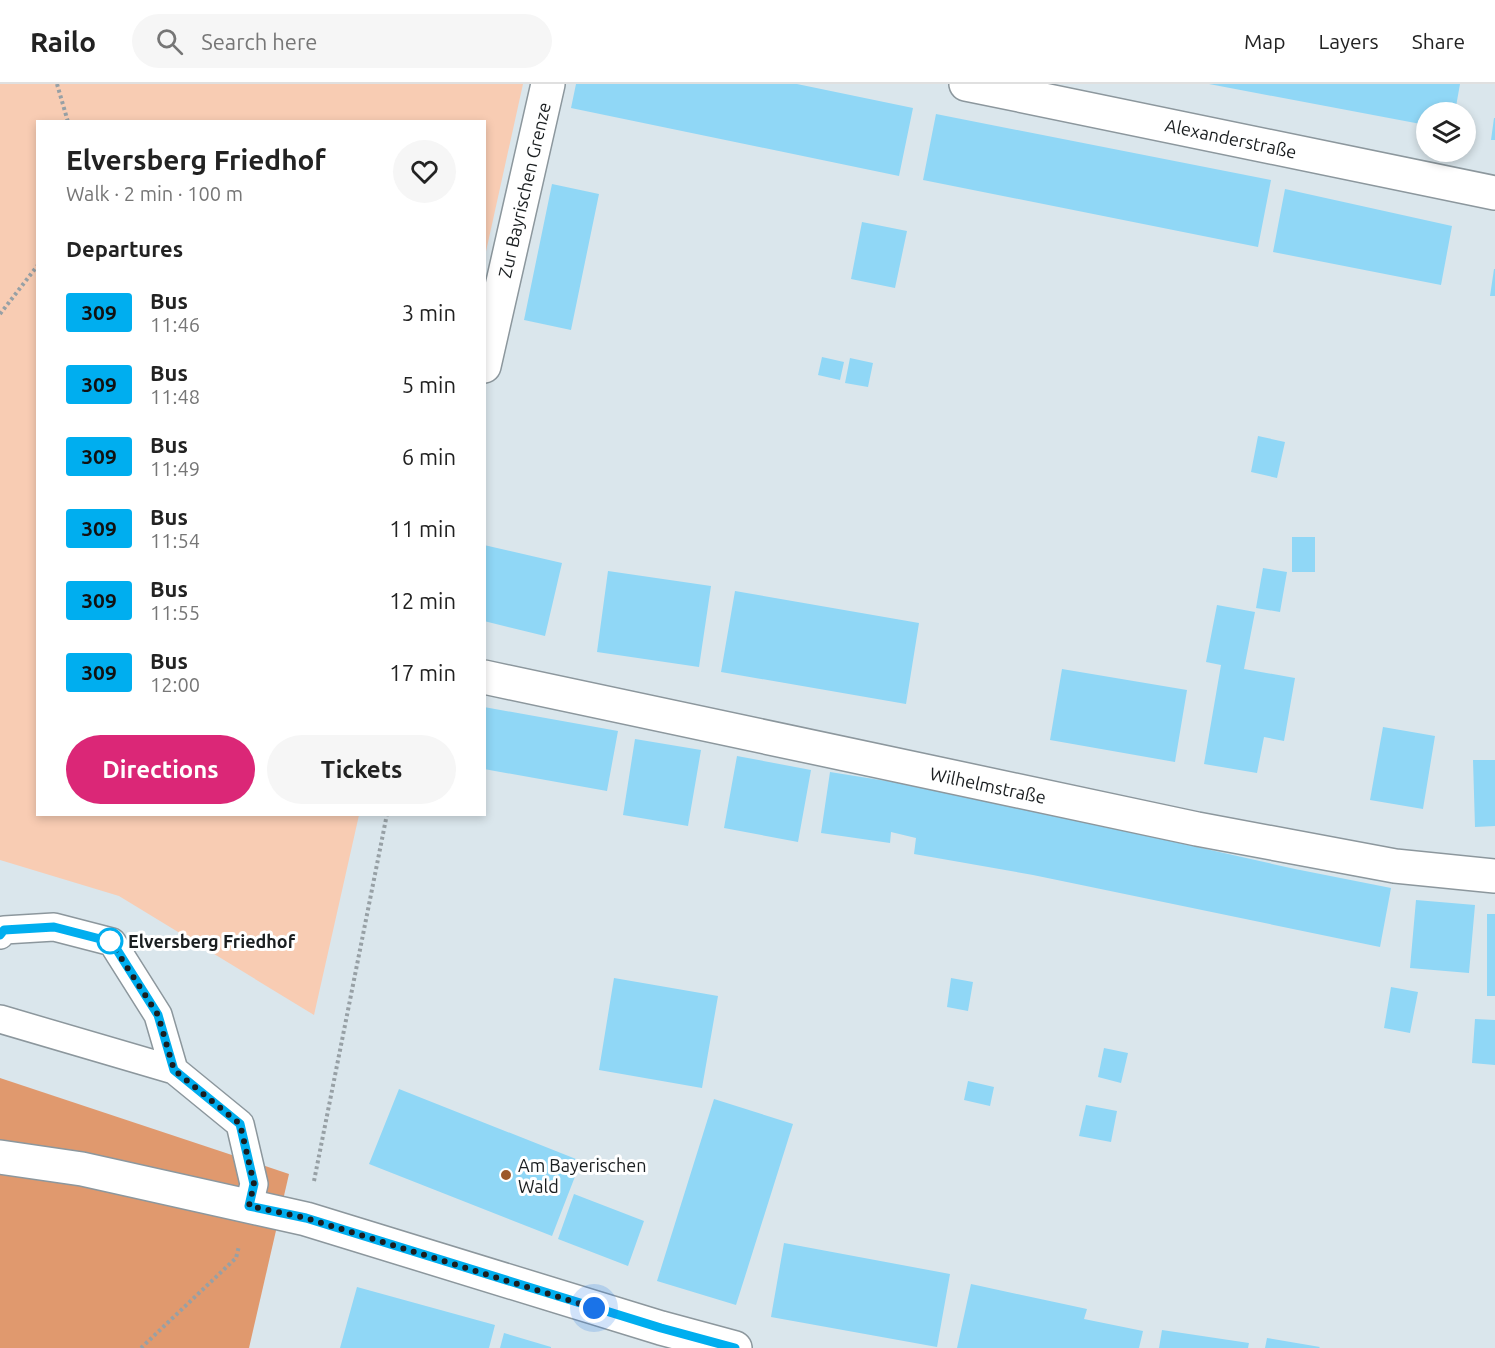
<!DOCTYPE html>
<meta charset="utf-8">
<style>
body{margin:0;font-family:Ubuntu,sans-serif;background:#f6f6f6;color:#222;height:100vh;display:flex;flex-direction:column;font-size:22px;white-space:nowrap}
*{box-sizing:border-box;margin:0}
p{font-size:20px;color:#767676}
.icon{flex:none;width:33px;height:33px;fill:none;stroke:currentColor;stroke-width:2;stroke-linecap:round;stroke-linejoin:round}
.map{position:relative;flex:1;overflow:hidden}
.drawer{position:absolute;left:36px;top:36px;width:450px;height:696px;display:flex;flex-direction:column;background:#fff;border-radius:0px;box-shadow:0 3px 9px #0003}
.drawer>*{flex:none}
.badge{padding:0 12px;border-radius:4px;font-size:21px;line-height:39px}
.controls{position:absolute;left:1416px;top:18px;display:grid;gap:12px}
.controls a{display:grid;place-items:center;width:60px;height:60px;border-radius:50%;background:#fff;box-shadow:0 3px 9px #0003;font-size:30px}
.you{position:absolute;width:30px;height:30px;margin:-15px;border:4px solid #fff;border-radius:50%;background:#1a73e8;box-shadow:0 0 0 9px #1a73e833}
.map>.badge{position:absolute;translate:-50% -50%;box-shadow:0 0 0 3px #fff}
h2{padding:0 30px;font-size:22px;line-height:54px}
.round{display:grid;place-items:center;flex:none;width:63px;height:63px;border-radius:32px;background:#f6f6f6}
.headline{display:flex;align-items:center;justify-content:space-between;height:102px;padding:0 30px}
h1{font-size:28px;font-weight:700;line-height:45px}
.action{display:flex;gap:12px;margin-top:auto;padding:12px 30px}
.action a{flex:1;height:69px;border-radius:36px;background:#db2777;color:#fff;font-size:24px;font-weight:700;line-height:69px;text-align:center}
.action a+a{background:#f6f6f6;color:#222}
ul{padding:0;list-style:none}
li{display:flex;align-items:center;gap:18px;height:72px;padding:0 30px}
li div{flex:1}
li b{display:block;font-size:22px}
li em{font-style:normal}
li .badge{min-width:66px;font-weight:700;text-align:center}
header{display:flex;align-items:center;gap:36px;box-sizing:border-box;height:84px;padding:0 30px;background:#fff;border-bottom:2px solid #e0e0e0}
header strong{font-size:28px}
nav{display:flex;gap:33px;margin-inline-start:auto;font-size:21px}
.search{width:420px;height:54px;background:#f6f6f6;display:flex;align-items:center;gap:15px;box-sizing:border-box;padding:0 21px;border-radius:33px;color:#767676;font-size:22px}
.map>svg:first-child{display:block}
</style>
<header>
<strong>Railo</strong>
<div class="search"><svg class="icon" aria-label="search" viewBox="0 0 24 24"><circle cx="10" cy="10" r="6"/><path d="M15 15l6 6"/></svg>Search here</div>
<nav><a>Map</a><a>Layers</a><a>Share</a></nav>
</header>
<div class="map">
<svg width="1495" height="1264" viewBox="0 0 1495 1264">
<rect width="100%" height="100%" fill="#dae6ec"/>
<path fill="#f8ccb3" d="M0,0H523L485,172L484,38H38V730L359,731L314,931L119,812L0,776Z"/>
<path fill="#e0996e" d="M0,994L289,1090L249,1264H0Z"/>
<path fill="#90d7f6" d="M576,0H797L913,24L899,92L571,24Z
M1209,0H1460L1455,28H1426V41Z
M936,30L1271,96L1258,163L923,96Z
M1494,34H1495V56H1491Z
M552,100L599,110L571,246L524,236Z
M1285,105L1452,142L1441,201L1273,168Z
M862,138L907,147L895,204L851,195Z
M1494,185H1495V212H1490Z
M822,273L844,278L840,296L818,291Z
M850,274L873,279L868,303L845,299Z
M1258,352L1285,358L1277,394L1251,388Z
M1292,453H1315V488H1292Z
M484,461L562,479L545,552L484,537Z
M1263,484L1287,488L1280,528L1256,524Z
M608,487L711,502L699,583L597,568Z
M735,507L919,539L906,620L721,588Z
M1217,521L1255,528L1244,585L1295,594L1284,657L1264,653L1257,689L1204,680L1221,581L1206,578Z
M1062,585L1187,606L1175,678L1050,656Z
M484,623L618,647L607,707L484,685Z
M1383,643L1435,652L1423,725L1370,716Z
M635,655L701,666L688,742L623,731Z
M737,672L811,686L798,758L724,744Z
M1473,676H1495V742L1475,743Z
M830,688L899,699L1094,740L1295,785L1391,804L1380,863L1033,791L914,770L916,754L891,748L890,759L821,749Z
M1416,816L1475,821L1469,889L1410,884Z
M1487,830H1495V912H1487Z
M614,894L718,912L702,1004L599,986Z
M951,894L973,898L968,927L947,923Z
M1391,903L1418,908L1410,949L1384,944Z
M1475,935L1495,936V981L1472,979Z
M1104,964L1128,969L1121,999L1098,993Z
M968,997L994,1003L990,1022L964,1016Z
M399,1005L581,1077L552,1152L369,1080Z
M714,1015L793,1040L736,1221L657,1197Z
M1086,1021L1117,1027L1111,1058L1079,1052Z
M574,1110L644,1137L628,1182L558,1155Z
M784,1159L950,1190L937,1263L771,1233Z
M971,1200L1087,1225L1084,1235L1143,1247L1139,1264H957Z
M357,1203L495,1241L489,1264H340Z
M1162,1246L1249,1259L1248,1264H1159Z
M504,1249L551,1263V1264H500Z
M1267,1254L1320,1263L1319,1264H1265Z"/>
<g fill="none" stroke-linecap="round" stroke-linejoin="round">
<defs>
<path id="service" d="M0,851L4,846L54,843L112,858L158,931L174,986
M0,935L174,986L240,1040L254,1100L249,1121"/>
<path id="minor" d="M966,0L1495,109
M484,282L548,0
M484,593L1197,745L1395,782L1495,792"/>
<path id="secondary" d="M0,1073L82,1085L306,1135L661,1244L735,1264"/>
</defs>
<use href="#service" stroke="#8c979d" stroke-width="30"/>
<use href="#minor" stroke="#8c979d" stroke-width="36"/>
<use href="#secondary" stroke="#8c979d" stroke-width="36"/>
<path stroke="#97a0a5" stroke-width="4" stroke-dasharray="3 3" stroke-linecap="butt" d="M57,0L68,38
M0,230L38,181
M314,1097L387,730
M141,1264L236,1174L239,1162"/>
<use href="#service" stroke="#fff" stroke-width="27"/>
<use href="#minor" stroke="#fff" stroke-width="33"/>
<use href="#secondary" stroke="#fff" stroke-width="33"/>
</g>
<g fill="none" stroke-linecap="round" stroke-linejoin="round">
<defs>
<path id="line" d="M0,851L4,846L54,843L112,858L158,931L174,986L240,1040L254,1100L249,1122L306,1134L661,1244L735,1264"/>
</defs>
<use href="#line" stroke="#fff" stroke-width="14"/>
<use href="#line" stroke="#00aeef" stroke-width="9"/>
<path stroke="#1a1e20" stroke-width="6" stroke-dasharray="0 10.8" d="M110,857L158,931L174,986L240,1040L254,1100L249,1122L306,1134L594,1224"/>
</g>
<circle fill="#fff" stroke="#00aeef" stroke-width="3" cx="110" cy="857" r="12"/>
<circle fill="#9c582a" stroke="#fff" stroke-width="2" cx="506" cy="1091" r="6"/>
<g text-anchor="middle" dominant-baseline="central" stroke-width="6" stroke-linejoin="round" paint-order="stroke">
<g font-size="18" fill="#1a1e20" stroke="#fff">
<text transform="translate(1231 54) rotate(12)">Alexanderstraße</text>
<text transform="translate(524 106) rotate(-77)">Zur Bayrischen Grenze</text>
<text transform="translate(988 701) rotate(12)">Wilhelmstraße</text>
</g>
<g font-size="18" font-weight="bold" fill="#1a1e20" stroke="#fff" text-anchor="start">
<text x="128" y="857">Elversberg Friedhof</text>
</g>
<g font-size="18" fill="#1a1e20" stroke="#fff" text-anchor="start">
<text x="518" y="1081">Am Bayerischen<tspan x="518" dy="21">Wald</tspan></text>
</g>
</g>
</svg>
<div class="controls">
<a><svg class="icon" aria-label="layers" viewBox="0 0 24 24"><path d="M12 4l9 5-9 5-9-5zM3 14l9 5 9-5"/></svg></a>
</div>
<div class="you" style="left:594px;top:1224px"></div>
<section class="drawer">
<div class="headline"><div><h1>Elversberg Friedhof</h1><p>Walk · 2 min · 100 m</p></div><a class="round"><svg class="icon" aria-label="heart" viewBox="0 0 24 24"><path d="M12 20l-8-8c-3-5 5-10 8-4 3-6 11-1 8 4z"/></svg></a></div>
<h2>Departures</h2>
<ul>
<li><span class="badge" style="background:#00aeef;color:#111">309</span><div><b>Bus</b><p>11:46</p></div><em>3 min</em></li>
<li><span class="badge" style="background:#00aeef;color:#111">309</span><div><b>Bus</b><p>11:48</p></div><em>5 min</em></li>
<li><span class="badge" style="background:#00aeef;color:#111">309</span><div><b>Bus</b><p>11:49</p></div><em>6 min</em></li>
<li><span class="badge" style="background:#00aeef;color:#111">309</span><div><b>Bus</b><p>11:54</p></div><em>11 min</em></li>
<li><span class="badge" style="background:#00aeef;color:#111">309</span><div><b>Bus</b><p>11:55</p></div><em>12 min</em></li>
<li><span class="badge" style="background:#00aeef;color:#111">309</span><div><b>Bus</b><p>12:00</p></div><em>17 min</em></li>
</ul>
<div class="action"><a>Directions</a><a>Tickets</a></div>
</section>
</div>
